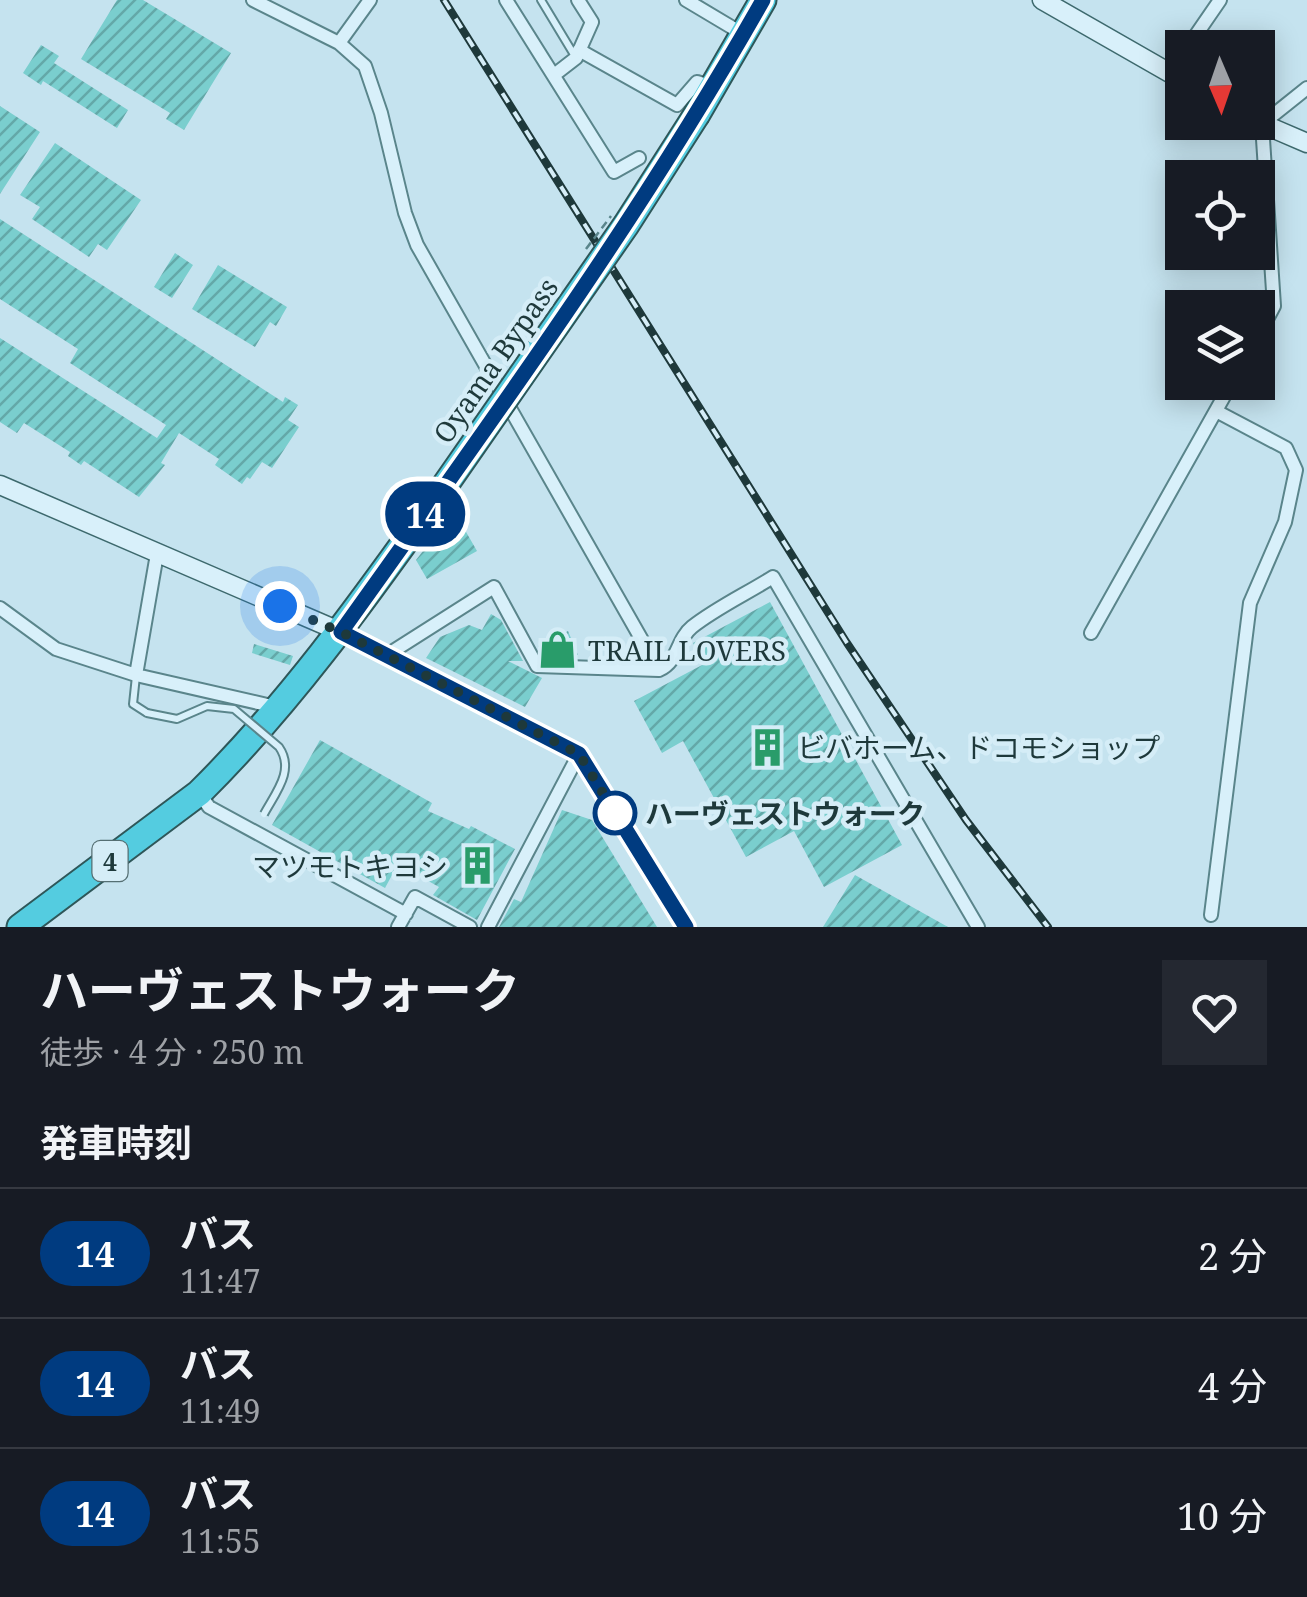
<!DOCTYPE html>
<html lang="ja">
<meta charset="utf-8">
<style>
body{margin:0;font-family:"Noto Serif","Noto Sans JP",serif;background:#242831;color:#f1f3f6;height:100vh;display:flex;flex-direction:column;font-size:38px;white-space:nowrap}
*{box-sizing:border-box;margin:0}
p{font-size:32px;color:#9ea1a6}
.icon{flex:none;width:55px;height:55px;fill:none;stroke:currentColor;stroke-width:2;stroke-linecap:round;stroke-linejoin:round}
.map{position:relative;height:927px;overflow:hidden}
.side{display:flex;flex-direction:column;background:#171b24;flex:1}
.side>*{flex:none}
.badge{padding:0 20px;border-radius:32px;font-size:35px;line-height:65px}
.needle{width:65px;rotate:178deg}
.buttons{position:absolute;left:1165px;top:30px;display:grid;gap:20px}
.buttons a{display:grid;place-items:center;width:110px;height:110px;border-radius:0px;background:#171b24;box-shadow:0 5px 25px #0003;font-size:50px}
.you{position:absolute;width:50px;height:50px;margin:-25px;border:8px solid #fff;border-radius:50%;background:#1a73e8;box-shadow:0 0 0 15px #1a73e833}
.map>.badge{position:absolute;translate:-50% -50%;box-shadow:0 0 0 5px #fff}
h2{padding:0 40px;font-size:38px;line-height:90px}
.round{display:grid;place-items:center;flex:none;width:105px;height:105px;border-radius:0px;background:#242831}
.headline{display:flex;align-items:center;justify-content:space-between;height:170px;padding:0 40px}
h1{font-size:48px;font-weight:700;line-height:75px}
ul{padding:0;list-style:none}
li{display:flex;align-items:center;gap:30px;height:130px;padding:0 40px;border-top:2px solid #363941}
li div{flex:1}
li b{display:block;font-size:38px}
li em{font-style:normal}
li .badge{min-width:110px;font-weight:700;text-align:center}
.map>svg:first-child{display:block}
</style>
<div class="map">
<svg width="1307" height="927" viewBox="0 0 1307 927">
<defs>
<pattern id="building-hatch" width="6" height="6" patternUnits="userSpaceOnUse" patternTransform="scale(2.5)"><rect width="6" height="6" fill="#7acece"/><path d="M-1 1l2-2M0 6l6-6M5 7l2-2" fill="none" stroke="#63a8a8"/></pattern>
</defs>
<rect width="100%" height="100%" fill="#c5e3ef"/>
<path fill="url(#building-hatch)" d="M117,0H143L231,53L184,130L166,119L170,113L81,59Z
M41,45L59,56L54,63L128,110L117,128L43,81L41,85L23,73Z
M0,106L40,132L0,194Z
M55,143L141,200L107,250L98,244L89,257L32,219L40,207L20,195Z
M0,219L283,402L285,397L298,405L288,420L299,427L272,468L262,462L250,479L247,477L242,484L215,465L219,459L179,433L161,463L165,465L139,497L84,461L81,465L68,456L70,452L24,423L17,433L0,422V338L157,438L166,425L70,363L78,349L0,299Z
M175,253L193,265L172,298L154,287Z
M218,265L287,307L276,326L270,322L255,347L192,309Z
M454,511L477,551L427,579L416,560Z
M770,602L902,845L824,887L794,831L746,857L683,741L662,753L634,701L704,664L693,643Z
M491,614L501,620L523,661H508L542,678L525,707L426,658L440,637L469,625L482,630Z
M568,631L578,655L543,656L538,646Z
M254,644L293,656L290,665L252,653Z
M320,740L432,803L428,811L469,829L471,826L515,849L477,920L433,895L439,887L398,864L385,888L272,825Z
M562,810L592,820L657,927H499L514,899L521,902Z
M855,875L948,927H823Z"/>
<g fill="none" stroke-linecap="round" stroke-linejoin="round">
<defs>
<path id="lane" d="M541,0L576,58
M136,676L133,704L147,713"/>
<path id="street" d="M253,0L339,43L365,66L381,113L405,213L417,245L659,670
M506,0L614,172L639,158
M686,0L743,34
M339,43L370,0
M1187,48L1220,0
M579,50L677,105L697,82L713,87
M1170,73L1182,55
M554,75L576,58L592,22L578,0
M1258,336L1274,306L1262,124L1307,88
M0,608L56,649L136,675L276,707
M341,632L579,754L686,927
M1091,633L1232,382
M387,655L494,587L537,666L659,670C679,661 676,640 692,627C716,608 746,594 773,577L978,927
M136,675L157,554
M199,793L209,807L406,914
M1211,915L1250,603L1285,522L1296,470L1286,448L1216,411
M398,927L415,897L470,927
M488,927L579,754"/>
<path id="secondary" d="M1042,0L1182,80
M1258,122L1307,143
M0,485L341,632"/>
<path id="highway" d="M697,114L763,0
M20,927L199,793C288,705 360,605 432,504"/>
</defs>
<use href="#lane" stroke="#5a858b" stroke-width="10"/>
<use href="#street" stroke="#5a858b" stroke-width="16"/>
<use href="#secondary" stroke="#3d696d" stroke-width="21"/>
<use href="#highway" stroke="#2e5759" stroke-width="29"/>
<use href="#lane" stroke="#d8f0fa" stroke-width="6"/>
<use href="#street" stroke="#d8f0fa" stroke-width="12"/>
<use href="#secondary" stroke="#d8f0fa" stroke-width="18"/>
<use href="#highway" stroke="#54cce0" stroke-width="25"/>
<defs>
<path id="rail" d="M444,0L847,643L966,820L1048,927"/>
</defs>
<use href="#rail" stroke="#1e393b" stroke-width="8"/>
<use href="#rail" stroke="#d5edf7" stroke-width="4" stroke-dasharray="11" stroke-linecap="butt"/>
<defs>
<path id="lane-bridge" d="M147,713L177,719L207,706L234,709L279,747C295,770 276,792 264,814"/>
<path id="highway-bridge" d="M432,504L626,225L697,114"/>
</defs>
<use href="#lane-bridge" stroke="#5a858b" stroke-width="10" stroke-linecap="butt"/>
<use href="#highway-bridge" stroke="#2e5759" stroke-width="29" stroke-linecap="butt"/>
<path stroke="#5a858b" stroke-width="2.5" stroke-dasharray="8 5" stroke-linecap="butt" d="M586,249L611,216"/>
<use href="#lane-bridge" stroke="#d8f0fa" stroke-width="6"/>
<use href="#highway-bridge" stroke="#54cce0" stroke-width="25"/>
</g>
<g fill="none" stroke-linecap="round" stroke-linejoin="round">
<defs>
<path id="line" d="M686,927L579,754L341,632C488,426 638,221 763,0"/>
</defs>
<use href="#line" stroke="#fff" stroke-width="22"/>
<use href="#line" stroke="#003b80" stroke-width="15"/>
<path stroke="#1e393b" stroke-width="10" stroke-dasharray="0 18" d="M280,606L341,632L579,754L615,813"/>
</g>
<defs>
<symbol id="shop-bare" viewBox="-9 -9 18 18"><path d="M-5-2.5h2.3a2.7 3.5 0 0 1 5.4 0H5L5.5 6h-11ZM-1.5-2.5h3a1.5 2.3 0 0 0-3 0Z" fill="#299c6a" stroke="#d5edf7" stroke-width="2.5" paint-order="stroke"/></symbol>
<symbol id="building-bare" viewBox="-9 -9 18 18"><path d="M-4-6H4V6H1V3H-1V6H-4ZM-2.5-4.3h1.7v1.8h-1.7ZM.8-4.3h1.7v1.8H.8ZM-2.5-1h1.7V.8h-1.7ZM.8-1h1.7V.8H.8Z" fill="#299c6a" stroke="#d5edf7" stroke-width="2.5" paint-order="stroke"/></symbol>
</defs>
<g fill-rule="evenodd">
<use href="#shop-bare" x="530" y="622" width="55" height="55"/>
<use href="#building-bare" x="740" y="720" width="55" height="55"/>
<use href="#building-bare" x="450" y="838" width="55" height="55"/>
</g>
<circle fill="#fff" stroke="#003b80" stroke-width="5" cx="615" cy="813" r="20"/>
<g text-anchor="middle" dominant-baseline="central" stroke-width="9" stroke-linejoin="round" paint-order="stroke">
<rect fill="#d5edf7" stroke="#556f73" stroke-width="2.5" x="92.5" y="841" width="35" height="40" rx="8"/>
<g font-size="25" font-weight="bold" fill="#1e393b">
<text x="110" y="861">4</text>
</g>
<g font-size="28" fill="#1e393b" stroke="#d5edf7">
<text transform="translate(495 360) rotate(-55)">Oyama Bypass</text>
</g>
<g font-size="28" fill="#1e393b" stroke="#d5edf7" text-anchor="start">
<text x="588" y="650">TRAIL LOVERS</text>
<text x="797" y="747">ビバホーム、ドコモショップ</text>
<text x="448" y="866" text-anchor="end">マツモトキヨシ</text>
</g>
<g font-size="28" font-weight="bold" fill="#1e393b" stroke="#d5edf7" text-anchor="start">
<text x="645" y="813">ハーヴェストウォーク</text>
</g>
</g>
</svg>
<div class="buttons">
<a><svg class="needle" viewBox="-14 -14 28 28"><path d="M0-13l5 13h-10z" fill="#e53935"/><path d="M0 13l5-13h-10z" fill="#9ea1a6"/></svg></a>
<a><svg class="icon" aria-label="locate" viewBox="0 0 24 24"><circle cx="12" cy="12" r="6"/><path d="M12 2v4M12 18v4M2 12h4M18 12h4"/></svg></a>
<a><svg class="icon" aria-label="layers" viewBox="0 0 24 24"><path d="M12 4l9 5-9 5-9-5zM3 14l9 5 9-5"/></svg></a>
</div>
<div class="you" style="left:280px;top:606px"></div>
<b class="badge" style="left:425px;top:514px;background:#003b80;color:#fff">14</b>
</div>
<section class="side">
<div class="headline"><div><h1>ハーヴェストウォーク</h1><p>徒歩 · 4 分 · 250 m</p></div><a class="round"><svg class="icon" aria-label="heart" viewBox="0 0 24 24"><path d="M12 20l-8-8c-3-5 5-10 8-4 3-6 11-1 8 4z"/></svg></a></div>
<h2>発車時刻</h2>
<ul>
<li><span class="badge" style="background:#003b80;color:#fff">14</span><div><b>バス</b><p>11:47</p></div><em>2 分</em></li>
<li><span class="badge" style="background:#003b80;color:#fff">14</span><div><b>バス</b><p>11:49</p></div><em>4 分</em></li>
<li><span class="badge" style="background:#003b80;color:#fff">14</span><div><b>バス</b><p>11:55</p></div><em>10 分</em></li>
</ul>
</section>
